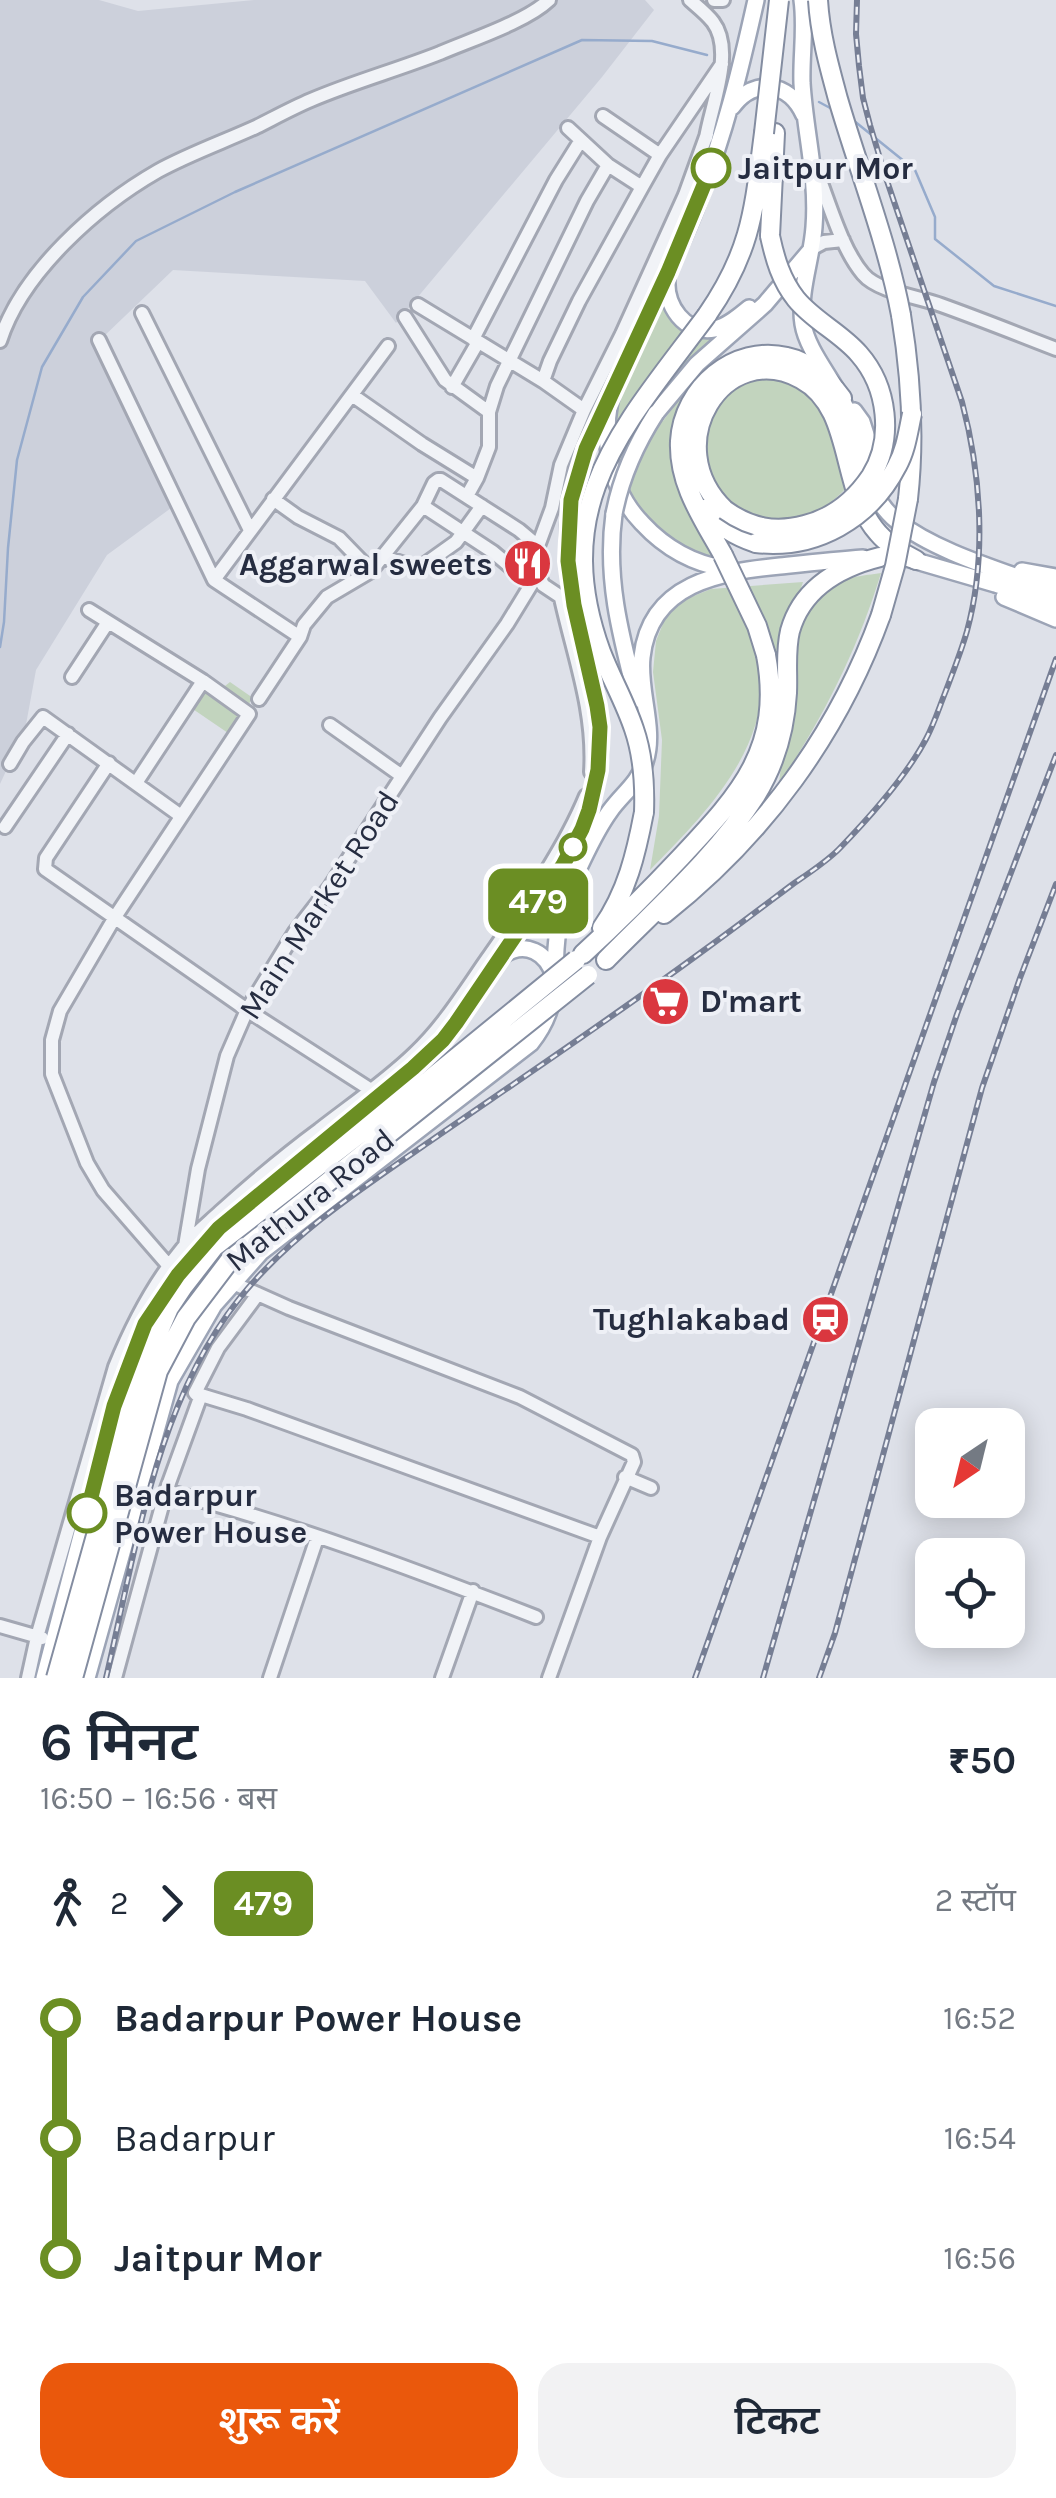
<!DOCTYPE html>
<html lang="hi">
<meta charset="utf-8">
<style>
body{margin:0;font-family:Karla,"Noto Sans Devanagari",sans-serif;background:#f2f2f3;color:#1f2937;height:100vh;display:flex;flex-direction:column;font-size:38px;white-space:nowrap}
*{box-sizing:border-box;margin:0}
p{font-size:32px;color:#747a83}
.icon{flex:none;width:55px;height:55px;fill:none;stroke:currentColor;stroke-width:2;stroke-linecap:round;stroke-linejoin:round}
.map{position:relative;height:1678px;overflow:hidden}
.panel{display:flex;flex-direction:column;background:#fff;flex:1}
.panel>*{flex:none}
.badge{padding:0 20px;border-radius:15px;font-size:35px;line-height:65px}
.needle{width:65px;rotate:215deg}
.fabs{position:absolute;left:915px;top:1408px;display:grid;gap:20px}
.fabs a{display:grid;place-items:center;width:110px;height:110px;border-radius:20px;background:#fff;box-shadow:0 5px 25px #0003;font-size:50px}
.map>.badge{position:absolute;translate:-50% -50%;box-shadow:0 0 0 5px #fff}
.legs{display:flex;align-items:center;gap:15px;height:110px;padding:0 40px;font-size:32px}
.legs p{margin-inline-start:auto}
.headline{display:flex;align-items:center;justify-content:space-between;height:170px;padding:0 40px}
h1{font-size:55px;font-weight:600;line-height:75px}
.button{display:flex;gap:20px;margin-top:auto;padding:20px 40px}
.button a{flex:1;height:115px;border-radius:30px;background:#ea580c;color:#fff;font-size:40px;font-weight:600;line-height:115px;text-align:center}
.button a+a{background:#f2f2f3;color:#1f2937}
ul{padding:0 40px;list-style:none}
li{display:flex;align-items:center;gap:35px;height:120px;font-size:38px}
li i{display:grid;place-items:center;width:15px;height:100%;margin:0 12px;background:currentColor}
li i::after{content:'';width:25px;height:25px;margin:-12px;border:8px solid;border-radius:50%;background:#fff}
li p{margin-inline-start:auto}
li:first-child i{background:linear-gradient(#0000 50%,currentColor 0)}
li:last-child i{background:linear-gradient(currentColor 50%,#0000 0)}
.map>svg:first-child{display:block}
</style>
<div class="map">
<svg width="1056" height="1678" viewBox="0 0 1056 1678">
<rect width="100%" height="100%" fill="#dee1e9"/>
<path fill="#ccd0db" d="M0,0H99L138,11L254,0H645L654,10L602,77L396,323L365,281L173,270L100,340L182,500L107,555L36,670L25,730L0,784Z"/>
<path fill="#c2d4be" d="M663,300L697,335L716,337L667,385L648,410L663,421L686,390L689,392C650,461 684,500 718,561C706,557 691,554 681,548C631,519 603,455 618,400C627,365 647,332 663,300Z
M769,378C829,385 833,438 848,486C831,505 808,521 781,522C744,524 711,494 703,459C701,446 706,433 710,421C720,394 741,381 769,378Z
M881,573C858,649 823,718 779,784C781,760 787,737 789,713C793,667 791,603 842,581C854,576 868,575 881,573Z
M803,582L779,652L759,654C777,743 706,813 650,870L659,816L662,740L653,672L656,641L666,616L681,601L711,589Z
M216,681L225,686L230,682L253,698L228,733L184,703Z"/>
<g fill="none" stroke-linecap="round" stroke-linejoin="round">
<path stroke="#96abcc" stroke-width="2.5" d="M819,102L832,109
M853,120L915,170L935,217V239L994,286L1056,306
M0,647L4,622L8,548L17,460L42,367L83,297L136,241L235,192L582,40L652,41L707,55"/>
<defs>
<path id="minor" d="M690,0C698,7 707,14 713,22C735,51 711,106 706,138
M714,0H723
M603,116L660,155
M568,128L608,165L642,187
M816,170C829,202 841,248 863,274C878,292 920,297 941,305C980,319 1018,334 1056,349
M811,249L824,242L843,240
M418,305L543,381
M142,313L250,530
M405,317L445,380L489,412
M473,339L556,180L581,140
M99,340L214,580L300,637
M0,341C22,272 97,206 158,171C189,154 223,142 256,127C274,118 292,108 311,100C353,82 397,70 440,53C470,40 526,22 549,0
M452,387L478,342
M352,395L422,444L477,478
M584,410L543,381L550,361L579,301L642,187L660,155L722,64
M467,496L477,478L489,447V412L497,386L587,201L608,165
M273,499L298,517L339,538L371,571
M423,506L434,483L438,480H441L519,530L538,546
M384,557L416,568L421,567L456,542L482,506
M214,580L388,346
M561,598C574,657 595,711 591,772
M567,601L543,585L536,569L538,546L552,508L561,465L584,410L622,334L685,195L707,134
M89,610L203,681L249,714L115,917L60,1011L52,1040V1074L87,1163L103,1190L169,1266
M72,677L108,622
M259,699L300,637L304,625L327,597L371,571L423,506L493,552L531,584
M330,725L402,776
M109,763L46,858L45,869L247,1010L371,1090
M10,764L23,742L43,717L181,816
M136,783L203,681
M5,827L68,734
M185,1246L198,1169L227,1056L247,1010L295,932L330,887L440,718L507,624L537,575
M233,1283L289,1308L520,1397L632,1455L634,1462L600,1537L549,1678
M199,1397L195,1393L218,1348L258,1294
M625,1477L651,1488
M166,1491C291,1523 415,1570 536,1617
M0,1626L42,1638
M28,1678L37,1637L115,1367C132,1325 153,1284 182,1249C193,1235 207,1224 220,1212C252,1183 285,1155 319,1130C351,1105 385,1082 414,1054C443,1027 465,991 488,958C522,909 563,852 586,796
M115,1678L166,1491L201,1395L247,1409L600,1537
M270,1678L317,1538
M442,1678L473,1591"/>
<path id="major" d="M802,0C806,28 801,56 802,83C805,132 818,178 814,227C812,258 798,293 803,324C808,355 841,387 850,419C861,454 866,496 897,521C937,553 1007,572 1056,591
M732,107C754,77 789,82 804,115
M667,278C665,305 684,335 715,329C728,326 739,316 749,308
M854,411L862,422L877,469
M656,413L697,364L765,304L809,252
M614,514C605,578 621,637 637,699
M906,558L995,584L1056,605
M727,569C693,564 666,549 642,523C606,486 599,427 616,380C625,356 638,333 649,310C667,274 685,237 699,199C725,134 741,67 756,0
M1022,571L1056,577
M1004,597L1056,619
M503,955C526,940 547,953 554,976
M44,1678L115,1406L145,1324L178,1275L219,1228L413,1068C424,1058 436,1048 446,1037C465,1013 480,986 497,960C544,891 598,832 600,744C601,703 586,663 577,624C569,584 565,542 571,502C576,460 599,419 616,381
M87,1678L170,1381L214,1305L261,1252L531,1043C567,998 548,963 561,914C568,888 594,833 610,811C622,794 639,783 645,762C656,729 638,691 642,657C650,583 720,572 780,566C808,563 835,560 863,558"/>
<path id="highway" d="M770,236L775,133
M707,315C752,250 754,209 764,133
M901,315C911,376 915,437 908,499
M704,509C718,526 735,536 756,543
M725,510C657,445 724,337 801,379C855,408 839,490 878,533C888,545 902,553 916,560
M723,555C703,519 678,484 680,441C683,388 734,344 787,357C810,362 828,379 842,398
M664,914C763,836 838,734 881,615
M602,928C627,892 636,854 644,812
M583,954C617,923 650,890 681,857C741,793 783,748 766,655
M606,960C657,908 716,857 756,795C775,764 785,729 787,693C788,672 785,652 790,631C802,588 840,567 880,557"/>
</defs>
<use href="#minor" stroke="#a3a7b3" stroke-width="18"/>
<use href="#major" stroke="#9ca4b6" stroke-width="20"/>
<use href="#highway" stroke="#848da1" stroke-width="22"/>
<use href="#minor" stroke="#f1f3f7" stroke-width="12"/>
<use href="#major" stroke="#fff" stroke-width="15"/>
<use href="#highway" stroke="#fff" stroke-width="18"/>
<defs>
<path id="rail" d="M106,1678C136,1550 155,1405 239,1299C290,1235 362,1188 429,1142C522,1078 616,1015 707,948C736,927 765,905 793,884C809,873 826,862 839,849C868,819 907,775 926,739C934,724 939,708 945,693C953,672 961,652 967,631C987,557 981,474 962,402L885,175L870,125L863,98L859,66L856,34L857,0
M695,1678L1056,659
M763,1678L934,1082L957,1014L1056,755
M819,1678L835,1633L982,1088L1020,978L1056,884"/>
</defs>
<use href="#rail" stroke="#767e94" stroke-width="6"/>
<use href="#rail" stroke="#eef0f6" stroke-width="2.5" stroke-dasharray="8" stroke-linecap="butt"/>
<defs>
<path id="major-bridge" d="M614,514C621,477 636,444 656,413"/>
<path id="highway-bridge" d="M818,0C820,34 829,66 838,99C859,171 887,241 901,315
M764,133L779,0
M725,510C750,528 775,533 805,525C832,518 855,500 871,476C894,439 888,387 859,354C841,333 814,321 796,299C781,280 775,259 770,236
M756,543C815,550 870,519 897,466C906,450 908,432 912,414
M723,555L757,626L766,655
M881,615L895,566L908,499
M644,812C645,784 643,755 634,729C625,702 611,678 601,652C547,503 624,427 707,315
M56,1678L143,1368L169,1308L183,1287L214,1247L429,1080L576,960
M73,1678L158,1371L186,1318L230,1260L588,975"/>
</defs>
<use href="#major-bridge" stroke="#9ca4b6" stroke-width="20" stroke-linecap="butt"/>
<use href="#highway-bridge" stroke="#848da1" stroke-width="22" stroke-linecap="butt"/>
<use href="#major-bridge" stroke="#fff" stroke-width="15"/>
<use href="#highway-bridge" stroke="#fff" stroke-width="18"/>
</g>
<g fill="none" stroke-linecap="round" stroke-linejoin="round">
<defs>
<path id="line-1" d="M87,1513L114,1406L145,1324L178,1275L219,1228L413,1068L443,1040L456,1023L563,865L582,829L589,810L598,770L600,727L597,706L574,605L568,561L571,500L586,449L668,272L711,168"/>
</defs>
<use href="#line-1" stroke="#fff" stroke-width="22"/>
<use href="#line-1" stroke="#6b8e23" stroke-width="15"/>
</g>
<defs>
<symbol id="restaurant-disc" viewBox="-11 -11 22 22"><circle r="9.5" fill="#da373f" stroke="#eef0f6"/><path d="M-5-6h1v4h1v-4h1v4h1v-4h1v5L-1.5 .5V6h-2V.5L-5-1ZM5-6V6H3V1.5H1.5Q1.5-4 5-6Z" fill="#fff"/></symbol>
<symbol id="supermarket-disc" viewBox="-11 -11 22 22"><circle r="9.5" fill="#da373f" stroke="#eef0f6"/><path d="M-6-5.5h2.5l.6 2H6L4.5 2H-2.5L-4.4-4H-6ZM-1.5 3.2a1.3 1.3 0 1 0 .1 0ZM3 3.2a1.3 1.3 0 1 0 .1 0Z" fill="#fff"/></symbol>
<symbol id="station-disc" viewBox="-11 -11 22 22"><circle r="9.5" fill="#da373f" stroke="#eef0f6"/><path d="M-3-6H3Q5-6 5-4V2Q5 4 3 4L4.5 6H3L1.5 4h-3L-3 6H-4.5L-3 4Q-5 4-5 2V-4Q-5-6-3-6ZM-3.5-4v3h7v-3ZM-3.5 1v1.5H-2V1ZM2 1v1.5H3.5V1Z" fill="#fff"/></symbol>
</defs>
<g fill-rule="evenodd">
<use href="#restaurant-disc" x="500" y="536" width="55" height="55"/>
<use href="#supermarket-disc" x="638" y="974" width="55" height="55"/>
<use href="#station-disc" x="798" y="1292" width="55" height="55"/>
</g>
<g fill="#fff" stroke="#6b8e23" stroke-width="5">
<circle cx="711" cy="168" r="18"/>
<circle cx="573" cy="847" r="12"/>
<circle cx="87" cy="1513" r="18"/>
</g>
<g text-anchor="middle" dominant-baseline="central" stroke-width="8" stroke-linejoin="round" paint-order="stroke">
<g font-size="32" font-weight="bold" fill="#262d41" stroke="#eef0f6" text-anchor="start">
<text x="738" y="168">Jaitpur Mor</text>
<text x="114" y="1495">Badarpur<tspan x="114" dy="37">Power House</tspan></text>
</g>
<g font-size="32" font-weight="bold" fill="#262d41" stroke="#eef0f6" text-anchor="end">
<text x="493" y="564">Aggarwal sweets</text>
<text x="700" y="1001" text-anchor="start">D'mart</text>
<text x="790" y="1319">Tughlakabad</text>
</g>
<g font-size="32" fill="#262d41" stroke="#eef0f6">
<text transform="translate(319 905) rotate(-57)">Main Market Road</text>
<text transform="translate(310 1200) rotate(-39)">Mathura Road</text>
</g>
</g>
</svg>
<div class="fabs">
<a><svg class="needle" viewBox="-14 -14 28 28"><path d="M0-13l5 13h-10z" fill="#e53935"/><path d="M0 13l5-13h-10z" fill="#747a83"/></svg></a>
<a><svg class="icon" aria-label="locate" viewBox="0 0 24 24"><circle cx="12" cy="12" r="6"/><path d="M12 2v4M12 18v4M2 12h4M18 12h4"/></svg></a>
</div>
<b class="badge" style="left:538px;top:901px;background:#6b8e23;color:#fff">479</b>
</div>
<section class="panel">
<div class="headline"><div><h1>6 मिनट</h1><p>16:50 – 16:56 · बस</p></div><b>₹50</b></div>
<div class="legs"><svg class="icon" aria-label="walk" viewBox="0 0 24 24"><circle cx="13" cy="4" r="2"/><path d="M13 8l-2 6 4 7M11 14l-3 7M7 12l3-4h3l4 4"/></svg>2<svg class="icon" aria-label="forward" viewBox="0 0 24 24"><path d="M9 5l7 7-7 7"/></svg><b class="badge" style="background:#6b8e23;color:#fff">479</b><p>2 स्टॉप</p></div>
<ul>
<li><i style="color:#6b8e23"></i><b>Badarpur Power House</b><p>16:52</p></li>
<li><i style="color:#6b8e23"></i><span>Badarpur</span><p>16:54</p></li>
<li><i style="color:#6b8e23"></i><b>Jaitpur Mor</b><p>16:56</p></li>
</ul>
<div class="button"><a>शुरू करें</a><a>टिकट</a></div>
</section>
